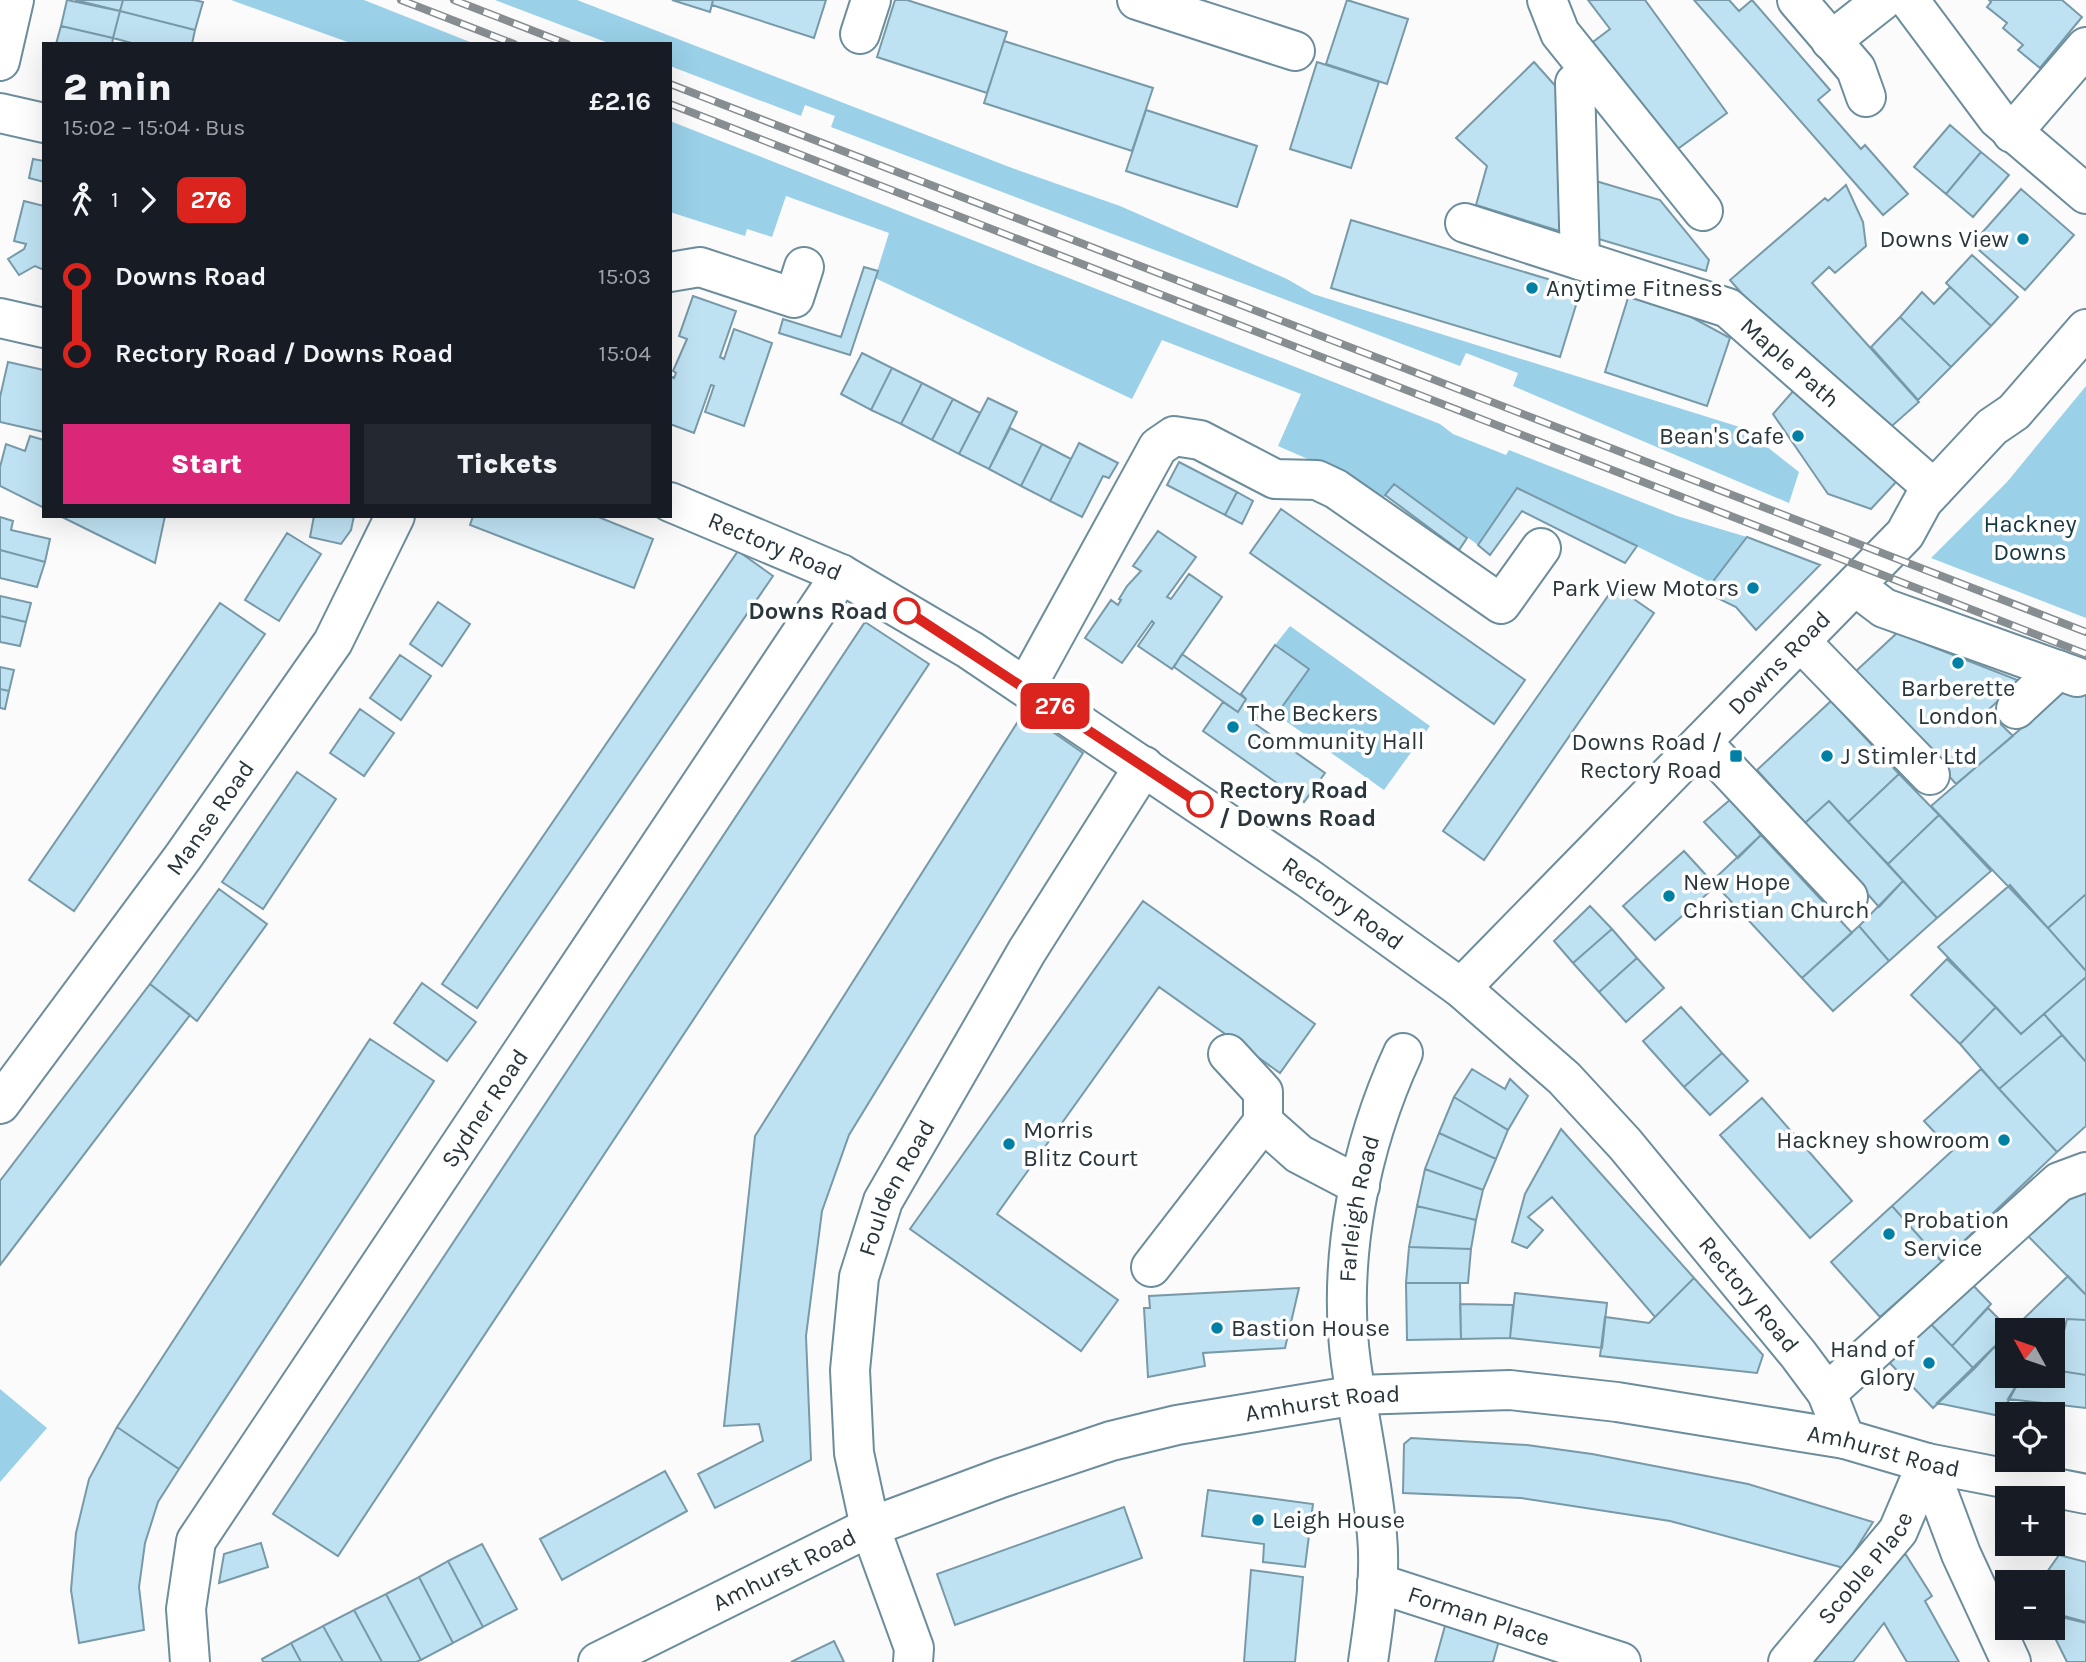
<!DOCTYPE html>
<meta charset="utf-8">
<style>
body{margin:0;font-family:Karla,sans-serif;background:#242831;color:#f1f3f6;height:100vh;display:flex;flex-direction:column;font-size:26px;white-space:nowrap}
*{box-sizing:border-box;margin:0}
p{font-size:23px;color:#9ea1a6}
.icon{flex:none;width:38px;height:38px;fill:none;stroke:currentColor;stroke-width:2;stroke-linecap:round;stroke-linejoin:round}
.map{position:relative;flex:1;overflow:hidden}
.side{position:absolute;left:42px;top:42px;width:630px;height:476px;display:flex;flex-direction:column;background:#171b24;border-radius:0px;box-shadow:0 7px 28px #0002}
.side>*{flex:none}
.badge{padding:0 14px;border-radius:10px;font-size:24px;line-height:46px}
.needle{width:46px;rotate:310deg}
.controls{position:absolute;left:1995px;top:1318px;display:grid;gap:14px}
.controls a{display:grid;place-items:center;width:70px;height:70px;border-radius:0px;background:#171b24;box-shadow:0 7px 28px #0002;font-size:35px}
.map>.badge{position:absolute;translate:-50% -50%;box-shadow:0 0 0 4px #fff}
.legs{display:flex;align-items:center;gap:10px;height:77px;padding:0 21px;font-size:23px}
.legs p{margin-inline-start:auto}
.overview{display:flex;align-items:center;justify-content:space-between;height:119px;padding:0 21px}
h1{font-size:38px;font-weight:800;line-height:52px}
.action{display:flex;gap:14px;margin-top:auto;padding:14px 21px}
.action a{flex:1;height:80px;border-radius:0px;background:#db2777;color:#fff;font-size:28px;font-weight:800;line-height:80px;text-align:center}
.action a+a{background:#242831;color:#f1f3f6}
ul{padding:0 21px;list-style:none}
li{display:flex;align-items:center;gap:24px;height:77px;font-size:26px}
li i{display:grid;place-items:center;width:10px;height:100%;margin:0 9px;background:currentColor}
li i::after{content:'';width:18px;height:18px;margin:-9px;border:5px solid;border-radius:50%;background:#171b24}
li p{margin-inline-start:auto}
li:first-child i{background:linear-gradient(#0000 50%,currentColor 0)}
li:last-child i{background:linear-gradient(currentColor 50%,#0000 0)}
.map>svg:first-child{display:block}
</style>
<div class="map">
<svg width="2086" height="1662" viewBox="0 0 2086 1662">
<rect width="100%" height="100%" fill="#fbfbfb"/>
<path fill="#9ad1e8" d="M231,0H364L475,44H353Z
M495,0H577L1012,168L1120,206L1287,279L1313,294L1743,428L1799,472L1789,503L1513,386L1518,373L1466,353L1460,366L831,127L835,116L805,105L801,116L670,66V44H611Z
M670,121L1440,424L1453,434L1506,455L1509,450L1677,516L1747,537L1712,583L1517,488L1478,545L1394,484L1379,504L1326,467L1278,446L1301,394L1162,340L1132,399L875,278L889,233L786,196L772,237L747,229L745,236L670,212Z
M2086,386V618L1931,558L2007,482Z
M1290,626L1430,726L1384,790L1277,715L1309,669L1275,645Z
M0,1389L47,1428L0,1482Z"/>
<path fill="#bfe2f2" stroke="#7799a8" stroke-width="2" d="M67,0L120,11L113,38L61,26Z
M75,0H123L120,11Z
M123,0H194L203,2L195,30L120,11Z
M672,0H713L710,12Z
M713,0H826L814,38L712,5Z
M895,0H907L1007,32L987,93L877,57Z
M1347,0L1408,19L1387,84L1326,64Z
M1588,0H1645L1727,113L1668,156L1589,45L1610,29Z
M1694,0H1729L1739,11L1752,0L1830,90L1818,100L1861,149L1865,145L1908,194L1883,215Z
M1989,0H2062L2082,17L2040,68L2018,50L2023,45L2003,28L2007,23L1987,7L1991,2Z
M120,11L195,30L192,44H135L113,38Z
M61,26L113,38L112,44H56Z
M1004,41L1153,88L1132,151L984,103Z
M1317,62L1379,82L1351,168L1290,149Z
M1534,62L1559,90L1566,233L1476,205L1487,166L1456,138Z
M1146,110L1257,146L1237,207L1126,171Z
M1950,125L1981,152L1946,194L1914,167Z
M1981,152L2009,175L1973,217L1946,194Z
M33,159L44,161V182L29,178Z
M1589,179L1660,200L1709,260L1706,271L1592,237Z
M1846,185L1863,222L1866,246L1835,273L1829,267L1812,283L1919,402L1884,433L1764,319L1730,280L1825,198L1828,201Z
M2021,189L2074,235L2025,290L1972,244Z
M24,201L44,206V270L35,266L19,275L8,259L24,249L26,244L14,241Z
M1351,220L1581,289L1560,357L1331,288Z
M1972,255L2018,297L1991,326L1946,283Z
M864,267L878,271L850,355L779,333L783,319L841,337Z
M1632,285L1730,338L1707,406L1605,372Z
M1950,287L1991,326L1951,367L1900,317L1922,292L1934,304Z
M693,296L736,311L720,357L724,359L734,329L772,343L744,426L705,412L714,386L711,385L694,433L670,424V376L674,378L676,373L673,371L687,339L679,336Z
M1900,317L1951,367L1918,400L1871,347Z
M862,353L892,368L871,410L841,394Z
M8,362L44,370V432L0,422V397Z
M892,368L922,383L901,424L871,410Z
M922,383L953,399L932,440L901,424Z
M1795,389L1897,481L1871,509L1828,494L1773,414Z
M988,398L1017,412L989,469L959,454Z
M953,399L980,413L959,454L932,440Z
M1010,428L1042,444L1021,486L989,469Z
M30,436L44,440V508L0,486V467L6,444L25,451Z
M1079,443L1118,463L1109,478L1103,476L1082,517L1050,501Z
M1042,444L1071,459L1050,501L1021,486Z
M1179,462L1237,492L1225,515L1167,485Z
M1394,484L1467,538L1459,550L1385,495Z
M1517,488L1637,546L1625,563L1522,511L1490,555L1478,545Z
M1237,492L1253,501L1242,524L1225,515Z
M1281,509L1525,680L1494,724L1250,553Z
M60,516H165L155,563Z
M314,516H354L351,530L341,544L310,537Z
M473,516H596L653,539L634,588L470,525Z
M0,517L13,521L11,530L50,539L45,562L0,550Z
M1158,531L1196,557L1167,597L1171,599L1189,574L1222,597L1172,669L1138,646L1154,623L1152,621L1122,663L1085,638L1111,600L1118,605L1121,600L1119,599L1127,586L1141,571L1133,566Z
M287,533L321,554L279,621L245,600Z
M1747,537L1820,565L1756,630L1736,607L1705,592Z
M0,550L45,562L37,587L0,578Z
M738,551L773,576L477,1008L442,984Z
M1615,586L1654,613L1484,860L1443,831Z
M0,596L31,603L26,622L0,616Z
M438,602L470,624L442,666L410,644Z
M220,603L265,634L74,911L29,880Z
M0,616L26,622L20,646L0,642Z
M865,622L929,664L338,1556L273,1514Z
M1897,633L2020,681L1987,711L2013,736L1956,784L1856,671Z
M1275,645L1309,669L1274,718L1263,710L1254,723L1325,773L1304,802L1203,731L1223,702L1238,712L1246,699L1241,694Z
M1182,654L1246,699L1238,712L1174,667Z
M400,655L431,676L401,720L370,698Z
M0,667L14,670L9,691L0,689Z
M2074,683L2086,687V894L2048,928L1931,806Z
M0,689L9,691L5,709L0,708Z
M1831,701L1899,774L1848,822L1829,801L1805,823L1757,770Z
M360,709L394,733L364,776L330,753Z
M1024,712L1083,753L849,1135L822,1211L806,1336L811,1460L715,1508L698,1474L763,1441L759,1424L724,1426L755,1136Z
M297,772L336,799L263,909L222,882Z
M1899,774L1939,815L1888,864L1848,822Z
M1731,799L1761,835L1738,858L1704,822Z
M1829,801L1903,881L1879,907L1805,823Z
M1939,815L1991,871L1937,918L1888,864Z
M1761,835L1852,933L1802,978L1712,881Z
M1684,851L1716,886L1655,940L1623,906Z
M1903,881L1937,918L1889,961L1859,926Z
M2010,885L2086,971V977L2021,1034L1938,947Z
M219,889L267,924L197,1021L150,984Z
M2086,894V971L2048,928Z
M1143,901L1315,1024L1280,1073L1159,987L997,1214L1118,1300L1081,1351L910,1229Z
M1590,906L1612,929L1573,963L1554,941Z
M1859,926L1889,961L1833,1011L1802,978Z
M1612,929L1637,958L1599,992L1573,963Z
M1637,958L1664,988L1626,1022L1599,992Z
M1947,959L1996,1007L1960,1044L1911,995Z
M2086,977V1062L2044,1014Z
M422,983L476,1022L447,1061L394,1023Z
M150,984L190,1015L0,1265V1181Z
M1681,1007L1722,1053L1684,1087L1643,1041Z
M1996,1007L2021,1034L2044,1014L2062,1035L1999,1089L1960,1044Z
M2062,1035L2086,1062V1126L2057,1152L1999,1089Z
M370,1039L434,1081L179,1469L117,1427Z
M1722,1053L1748,1081L1710,1115L1684,1087Z
M1472,1069L1505,1089L1510,1079L1528,1096L1508,1130L1454,1097Z
M1981,1069L2057,1152L1942,1262L1892,1206L1952,1151L1924,1121Z
M1454,1097L1508,1130L1496,1159L1439,1133Z
M1762,1098L1852,1201L1810,1238L1720,1135Z
M1561,1129L1694,1278L1655,1317L1552,1197L1528,1217L1543,1230L1527,1248L1512,1242L1525,1194Z
M1439,1133L1496,1159L1483,1190L1425,1169Z
M1425,1169L1483,1190L1476,1220L1417,1206Z
M2086,1177V1295L2026,1234Z
M1417,1206L1476,1220L1471,1249L1409,1247Z
M1892,1206L1942,1262L1880,1317L1831,1262Z
M1409,1247L1471,1249L1468,1283H1406Z
M2068,1276L2086,1295V1320L2067,1319L2052,1379L2032,1376H2053V1330H2012Z
M1694,1278L1763,1355L1757,1373L1600,1356L1605,1317L1649,1323Z
M1967,1279L1991,1304L1952,1346L1926,1319Z
M1406,1283H1460L1461,1339L1407,1340Z
M1299,1288L1285,1348L1203,1353L1205,1366L1148,1377L1144,1308H1150L1149,1296Z
M1515,1293L1607,1303L1602,1348L1510,1338Z
M1460,1304L1513,1305L1510,1338L1461,1339Z
M1988,1308L2010,1330L1974,1369L1952,1346Z
M1926,1319L1974,1369L1933,1408L1885,1358Z
M2067,1319L2086,1320V1375L2054,1370Z
M2007,1335V1363L1994,1347Z
M1994,1347L2007,1363V1376H2022L2000,1416L1937,1403Z
M2054,1370L2086,1375V1408L2008,1399L2022,1376L2052,1379Z
M117,1427L179,1469L158,1502L145,1543L139,1587L144,1630L79,1643L71,1590L76,1533L89,1479Z
M1411,1438L1527,1445L1592,1454L1748,1484L1873,1522L1844,1568L1670,1521L1521,1498L1403,1493L1404,1444Z
M665,1471L687,1511L562,1580L540,1539Z
M1208,1490L1313,1504L1305,1567L1263,1562L1264,1544L1202,1536Z
M1124,1507L1142,1558L955,1625L937,1574Z
M261,1543L268,1567L219,1583L224,1554Z
M482,1544L517,1609L483,1627L448,1561Z
M1889,1552L1906,1555L1932,1596L1925,1601L1959,1662H1907L1884,1623L1853,1662H1798Z
M2059,1555L2086,1562V1622L2053,1613V1582H2040Z
M448,1561L483,1627L453,1643L419,1577Z
M1251,1570L1303,1577L1295,1662H1244Z
M419,1577L453,1643L421,1660L386,1594Z
M386,1594L421,1660L416,1662H382L354,1610Z
M354,1610L382,1662H343L323,1626Z
M1448,1615L1502,1630L1493,1662H1435Z
M2053,1615L2086,1623V1662H2067L2050,1628H2053Z
M323,1626L343,1662H301L291,1643Z
M834,1641L844,1662H791Z
M291,1643L301,1662H263L262,1659Z"/>
<g fill="none" stroke-linecap="round" stroke-linejoin="round">
<defs>
<g id="minor">
<path d="M1137,0L1295,51"/>
<path d="M1547,0L1560,33L1703,211"/>
<path d="M1797,0L1856,69L1866,97"/>
<path d="M1909,0L1997,118L2086,194"/>
<path d="M860,34L871,0"/>
<path d="M1831,41L1883,0"/>
<path d="M0,61L14,0"/>
<path d="M1575,83L1580,260"/>
<path d="M0,113L44,123"/>
<path d="M2012,133L2086,47"/>
<path id="s1" d="M1465,223L1728,308L1934,489"/>
<path d="M670,272L700,267L794,298L804,267"/>
<path id="s2" d="M670,502L841,574L970,650L1308,878L1461,988L1564,1078L1625,1144L1798,1354L1827,1393L1845,1439"/>
<path d="M1855,586L1884,608L2077,677"/>
<path d="M1801,642L1930,775"/>
<path d="M1026,687L1158,447L1174,436L1200,440L1275,479L1317,480L1336,489L1501,604L1541,548"/>
<path d="M2016,709L2058,670"/>
<path d="M1702,742L1848,897"/>
<path id="s3" d="M1461,988L1905,534L1923,501L1992,427L2014,412L2086,329"/>
<path d="M1263,1122L1299,1154L1360,1186"/>
<path d="M1151,1267L1263,1122V1092L1228,1054"/>
<path d="M1827,1393L2059,1182L2086,1172"/>
<path d="M1927,1463L1961,1554L2011,1662"/>
<path id="s4" d="M1377,1583L1621,1662"/>
<path id="s5" d="M190,1662L186,1609L196,1541L841,574"/>
<path id="s6" d="M598,1662L870,1527L1001,1478L1111,1441L1177,1425L1357,1395L1510,1390L1617,1402L1845,1439L1927,1463L2086,1494"/>
<path id="s7" d="M913,1662L914,1648L870,1527L854,1453L850,1370L859,1277L883,1201L1027,951L1144,766"/>
<path id="s8" d="M1368,1662C1374,1620 1381,1578 1377,1535C1372,1477 1359,1420 1351,1363C1337,1260 1360,1146 1403,1053"/>
<path id="s9" d="M1788,1662L1898,1531L1927,1463"/>
</g>
<g id="highway">
<path d="M0,318L44,328"/>
<path id="s10" d="M0,1104L183,857L333,642L395,516"/>
</g>
</defs>
<use href="#minor" stroke="#6c8d9b" stroke-width="42"/>
<use href="#highway" stroke="#6c8d9b" stroke-width="42"/>
<use href="#minor" stroke="#fff" stroke-width="38"/>
<use href="#highway" stroke="#fff" stroke-width="38"/>
<defs>
<path id="rail" d="M401,0L514,44
M454,0L567,44
M670,84L2086,632
M670,104L2086,654"/>
</defs>
<use href="#rail" stroke="#878e92" stroke-width="8"/>
<use href="#rail" stroke="#fff" stroke-width="5" stroke-dasharray="16" stroke-linecap="butt"/>
</g>
<g fill="none" stroke-linecap="round" stroke-linejoin="round">
<defs>
<path id="line-1" d="M907,611L1200,804"/>
</defs>
<use href="#line-1" stroke="#fff" stroke-width="16"/>
<use href="#line-1" stroke="#dc241f" stroke-width="10"/>
</g>
<g fill="#0080a5" stroke="#fff" stroke-width="2.5">
<circle cx="2023" cy="239" r="7"/>
<circle cx="1532" cy="288" r="7"/>
<circle cx="1798" cy="436" r="7"/>
<circle cx="1753" cy="588" r="7"/>
<circle cx="1958" cy="663" r="7"/>
<circle cx="1233" cy="727" r="7"/>
<rect x="1729" y="749" width="14" height="14" rx="3.5"/>
<circle cx="1827" cy="756" r="7"/>
<circle cx="1669" cy="896" r="7"/>
<circle cx="2004" cy="1140" r="7"/>
<circle cx="1009" cy="1144" r="7"/>
<circle cx="1889" cy="1234" r="7"/>
<circle cx="1217" cy="1328" r="7"/>
<circle cx="1929" cy="1363" r="7"/>
<circle cx="1258" cy="1520" r="7"/>
</g>
<g fill="#fff" stroke="#dc241f" stroke-width="3.5">
<circle cx="907" cy="611" r="12"/>
<circle cx="1200" cy="804" r="12"/>
</g>
<g text-anchor="middle" dominant-baseline="central" stroke-width="7" stroke-linejoin="round" paint-order="stroke">
<g font-size="24" fill="#29373d" stroke="#fff" text-anchor="start">
<text x="2009" y="239" text-anchor="end">Downs View</text>
<text x="1546" y="288">Anytime Fitness</text>
<text x="1784" y="436" text-anchor="end">Bean's Cafe</text>
<text x="1739" y="588" text-anchor="end">Park View Motors</text>
<text x="1958" y="688" text-anchor="middle">Barberette<tspan x="1958" dy="28">London</tspan></text>
<text x="1247" y="713">The Beckers<tspan x="1247" dy="28">Community Hall</tspan></text>
<text x="1722" y="742" text-anchor="end">Downs Road /<tspan x="1722" dy="28">Rectory Road</tspan></text>
<text x="1841" y="756">J Stimler Ltd</text>
<text x="1683" y="882">New Hope<tspan x="1683" dy="28">Christian Church</tspan></text>
<text x="1023" y="1130">Morris<tspan x="1023" dy="28">Blitz Court</tspan></text>
<text x="1990" y="1140" text-anchor="end">Hackney showroom</text>
<text x="1903" y="1220">Probation<tspan x="1903" dy="28">Service</tspan></text>
<text x="1231" y="1328">Bastion House</text>
<text x="1915" y="1349" text-anchor="end">Hand of<tspan x="1915" dy="28">Glory</tspan></text>
<text x="1272" y="1520">Leigh House</text>
</g>
<g font-size="24" fill="#29373d" stroke="#fff">
<text stroke="none"><textPath href="#s1" startOffset="359">Maple Path</textPath></text>
<text stroke="none"><textPath href="#s2" startOffset="114">Rectory Road</textPath></text>
<text stroke="none"><textPath href="#s3" startOffset="455">Downs Road</textPath></text>
<text stroke="none"><textPath href="#s10" startOffset="355">Manse Road</textPath></text>
<text stroke="none"><textPath href="#s2" startOffset="786">Rectory Road</textPath></text>
<text stroke="none"><textPath href="#s5" startOffset="642">Sydner Road</textPath></text>
<text stroke="none"><textPath href="#s7" startOffset="492">Foulden Road</textPath></text>
<text stroke="none"><textPath href="#s8" startOffset="457">Farleigh Road</textPath></text>
<text stroke="none"><textPath href="#s2" startOffset="1353">Rectory Road</textPath></text>
<text stroke="none"><textPath href="#s6" startOffset="775">Amhurst Road</textPath></text>
<text stroke="none"><textPath href="#s6" startOffset="1342">Amhurst Road</textPath></text>
<text stroke="none"><textPath href="#s9" startOffset="122">Scoble Place</textPath></text>
<text stroke="none"><textPath href="#s6" startOffset="208">Amhurst Road</textPath></text>
<text stroke="none"><textPath href="#s4" startOffset="107">Forman Place</textPath></text>
</g>
<g font-size="24" fill="#173845" stroke="#fff">
<text x="2030" y="524">Hackney<tspan x="2030" dy="28">Downs</tspan></text>
</g>
<g font-size="24" font-weight="bold" fill="#29373d" stroke="#fff" text-anchor="end">
<text x="888" y="611">Downs Road</text>
<text x="1219" y="790" text-anchor="start">Rectory Road<tspan x="1219" dy="28">/ Downs Road</tspan></text>
</g>
</g>
</svg>
<div class="controls">
<a><svg class="needle" viewBox="-14 -14 28 28"><path d="M0-13l5 13h-10z" fill="#e53935"/><path d="M0 13l5-13h-10z" fill="#9ea1a6"/></svg></a>
<a><svg class="icon" aria-label="locate" viewBox="0 0 24 24"><circle cx="12" cy="12" r="6"/><path d="M12 2v4M12 18v4M2 12h4M18 12h4"/></svg></a>
<a>+</a>
<a>−</a>
</div>
<b class="badge" style="left:1055px;top:706px;background:#dc241f;color:#fff">276</b>
<section class="side">
<div class="overview"><div><h1>2 min</h1><p>15:02 – 15:04 · Bus</p></div><b>£2.16</b></div>
<div class="legs"><svg class="icon" aria-label="walk" viewBox="0 0 24 24"><circle cx="13" cy="4" r="2"/><path d="M13 8l-2 6 4 7M11 14l-3 7M7 12l3-4h3l4 4"/></svg>1<svg class="icon" aria-label="forward" viewBox="0 0 24 24"><path d="M9 5l7 7-7 7"/></svg><b class="badge" style="background:#dc241f;color:#fff">276</b></div>
<ul>
<li><i style="color:#dc241f"></i><b>Downs Road</b><p>15:03</p></li>
<li><i style="color:#dc241f"></i><b>Rectory Road / Downs Road</b><p>15:04</p></li>
</ul>
<div class="action"><a>Start</a><a>Tickets</a></div>
</section>
</div>
